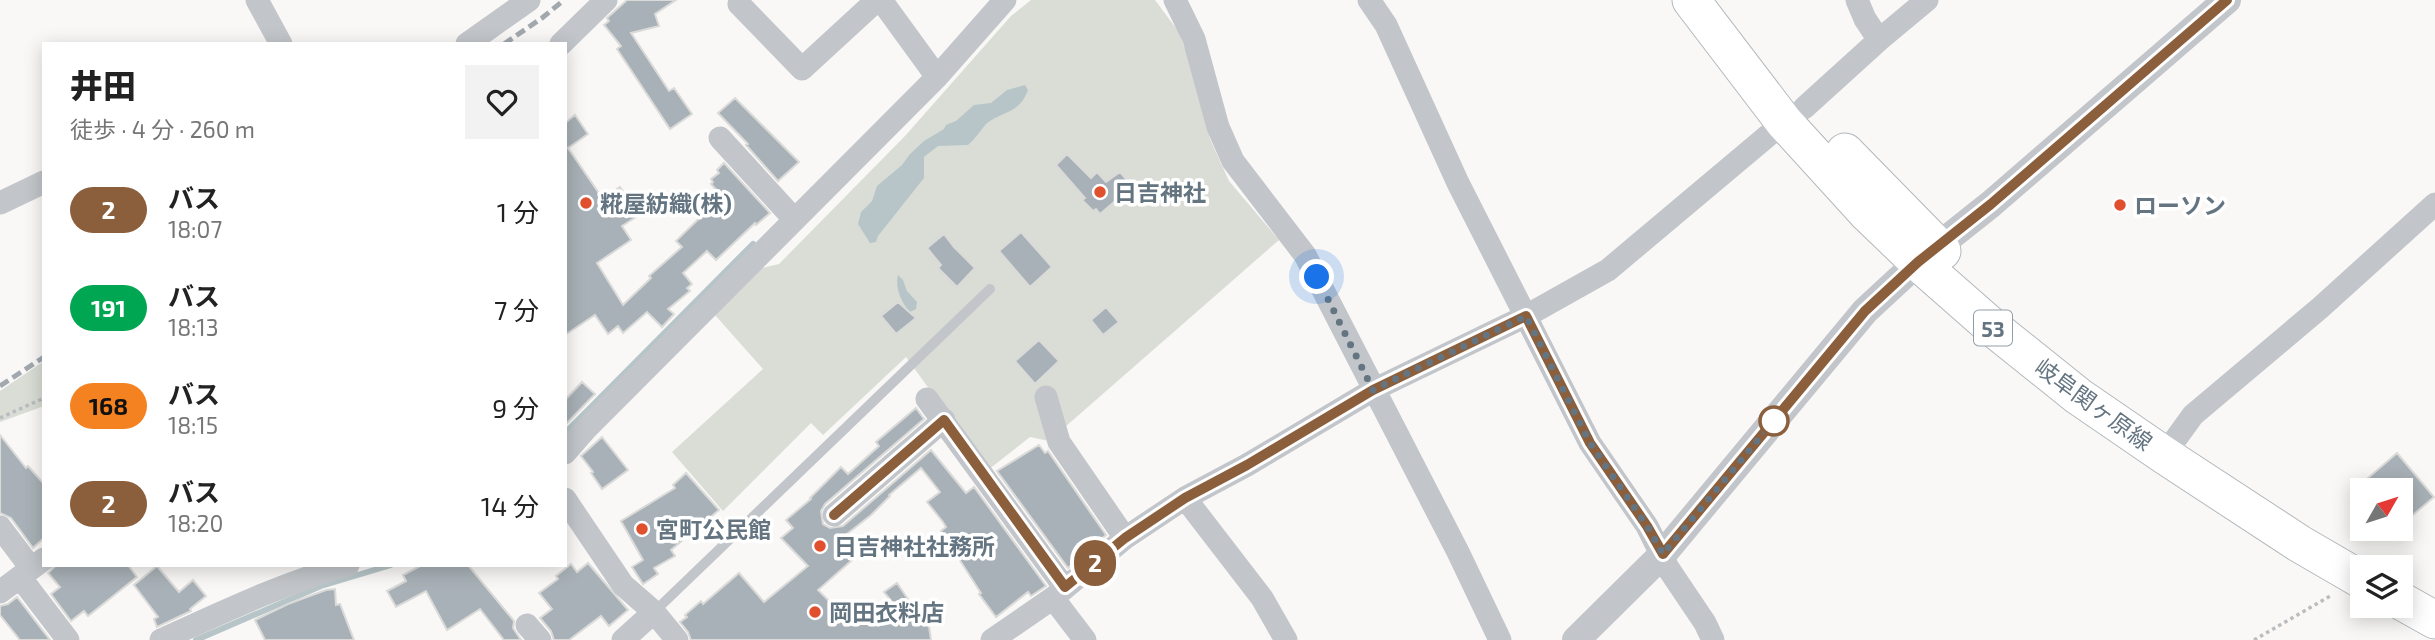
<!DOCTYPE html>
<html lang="ja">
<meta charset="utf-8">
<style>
body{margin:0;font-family:"Exo 2","Noto Sans JP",sans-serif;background:#f2f2f2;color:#222;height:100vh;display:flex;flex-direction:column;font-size:26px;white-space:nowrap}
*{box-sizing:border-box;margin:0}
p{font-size:23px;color:#767676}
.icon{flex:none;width:38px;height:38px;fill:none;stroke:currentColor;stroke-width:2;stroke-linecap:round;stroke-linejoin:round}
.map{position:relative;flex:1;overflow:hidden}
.panel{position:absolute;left:42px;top:42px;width:525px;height:525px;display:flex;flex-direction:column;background:#fff;border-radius:0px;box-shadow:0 4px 18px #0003}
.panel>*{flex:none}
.badge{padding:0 14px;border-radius:23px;font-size:24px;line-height:46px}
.needle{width:46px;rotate:51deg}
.fabs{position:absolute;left:2350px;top:478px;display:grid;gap:14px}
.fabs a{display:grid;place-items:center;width:63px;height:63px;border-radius:0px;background:#fff;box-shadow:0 4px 18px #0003;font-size:35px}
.you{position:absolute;width:35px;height:35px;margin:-18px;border:5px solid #fff;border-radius:50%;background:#1a73e8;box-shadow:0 0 0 10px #1a73e833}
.map>.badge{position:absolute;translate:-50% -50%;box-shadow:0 0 0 4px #fff}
.round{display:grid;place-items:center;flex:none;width:74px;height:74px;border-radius:0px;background:#f2f2f2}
.headline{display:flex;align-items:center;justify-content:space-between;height:119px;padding:0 28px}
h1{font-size:33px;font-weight:800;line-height:52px}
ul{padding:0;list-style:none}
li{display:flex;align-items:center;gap:21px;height:98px;padding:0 28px}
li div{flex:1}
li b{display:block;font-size:26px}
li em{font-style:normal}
li .badge{min-width:77px;font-weight:700;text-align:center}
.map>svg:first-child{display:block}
</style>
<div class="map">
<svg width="2435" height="640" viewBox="0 0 2435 640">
<rect width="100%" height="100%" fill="#f9f8f6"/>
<path fill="#d9ddd5" d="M1031,0H1155L1178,31L1194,71L1210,139L1229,181L1279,240L1049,441L1030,437L988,470L906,357L823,435L811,423L723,511L672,452L763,369L715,315L758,269L779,264L905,136L1011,16Z
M44,361V406L0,422V391Z"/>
<path fill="#b7c5c8" d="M1025,85L1028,90C1019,115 1001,111 986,124C980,131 975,139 968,145L938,146L924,157V178L878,236L876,242L870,243L858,224L861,212L872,201L877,186L902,165L910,154L924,141L944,129L946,125L956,121L974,105L991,103L1007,90Z
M898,275L903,280L907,291L917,302L916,309L910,312C901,302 895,288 898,275Z"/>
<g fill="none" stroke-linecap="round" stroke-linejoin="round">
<path stroke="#b7c5c8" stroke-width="6" d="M565,433L753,244
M196,640L321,586L391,565"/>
</g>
<path fill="#a8b1b7" stroke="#dadad8" stroke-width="2" d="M627,0H676L655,14L659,26L631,33L669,91L674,88L692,114L670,129L617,49L621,46L604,25L609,21L607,18Z
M735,98L799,162L778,181L746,145L748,144L718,113Z
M575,115L588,134L568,148L603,199L620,187L639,215L622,226L631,240L597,263L623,305L651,278L649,276L682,247L676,241L722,196L711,184L713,182L711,179L719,173L717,170L724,163L770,213L756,225L755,223L716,260L707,251L683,273L692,284L687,288L690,291L668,309L674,314L662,327L647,312L623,333L618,326L608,334L595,315L565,335V123Z
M1067,154L1091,178L1097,172L1106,182L1120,172L1127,180L1115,191L1120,197L1100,214L1096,209L1093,211L1082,200L1085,198L1056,165Z
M1021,232L1052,267L1030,287L999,251Z
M944,234L954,247L975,268L957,287L938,268L941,265L927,248Z
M898,302L916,318L896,334L881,316Z
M1106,307L1119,322L1103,335L1091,320Z
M1039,340L1059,361L1035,384L1015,361Z
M582,382L595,394L565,425V400Z
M916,408L924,419L825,504L821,511L823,524L830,528L843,526L931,450L966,493L974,487L1046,586L1031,596L1028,592L996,617L979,594L981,593L941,531L946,527L943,522L927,502L940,492L921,468L889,495L890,496L871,515L843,537L859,554L818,590L840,612L893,603L884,592L897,583L922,620L928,619L931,640H691L688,632L680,622L687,617L685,615L701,601L703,604L739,573L764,602L808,566L781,538L793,528L786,520L811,499L810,498L841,467L848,474L879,446L876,442Z
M0,435L26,468L28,466L44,484V538L33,548L11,518L0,513Z
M602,437L628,470L602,489L591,473L593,472L581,456Z
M1039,445L1045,453L1048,451L1106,535L1068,568L997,471Z
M2397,453L2434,497L2401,525V490H2378L2368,478Z
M686,473L719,510L671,550L675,556L654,568L658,574L643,584L632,567L643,560L621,521L675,488L673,485Z
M588,563L628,610L609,626L601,616L569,640H554L551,631L540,618L552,609L539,593L558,579L556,576L571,564L577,572Z
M56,565H128L137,577L88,616L84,611L71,621L51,594L60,587L48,573Z
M422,565H468L514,621L513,628L521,640H504L480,609L447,630L426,591L396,607L387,591L406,581L403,575Z
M157,566L179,592L193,580L206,596L190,609L191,611L157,627L154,619L158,617L134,585Z
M335,589L336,605L340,604L354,640H265L255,620L288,604L326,590Z
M17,597L50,640H20L0,615V606L8,604Z"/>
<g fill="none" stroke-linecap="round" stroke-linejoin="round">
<defs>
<path id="primary" d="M1691,0L1784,122L1868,214L1918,262L1992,327L2078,396L2164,455L2300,544L2362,580
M1845,152L1942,251
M2401,601L2435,620"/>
</defs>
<use href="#primary" stroke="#b3b8bc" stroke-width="39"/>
<path stroke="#babdc0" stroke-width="3.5" stroke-dasharray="3.5 3.5" stroke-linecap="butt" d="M0,418L44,398
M2254,640L2332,595"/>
<path stroke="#c2c6ca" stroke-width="10" d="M654,612L990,289"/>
<path stroke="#c2c6ca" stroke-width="23" d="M257,0L281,44
M740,0L739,4L802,69L877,0
M881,0L937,77
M1175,0L1194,39L1218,127L1233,161L1305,255L1458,552L1500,640
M1369,0L1386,25L1458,183L1590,443L1647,526L1668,568L1705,623L1713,640
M1857,0L1865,19L1879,40
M467,44L529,0
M561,44L606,0
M1804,108L1879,40L1927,0
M720,138L794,219
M0,203L44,182
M1046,397L1059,442L1125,538
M927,399L1065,588
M565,453L586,429L937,77L1005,0
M2164,455L2193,415L2320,308L2435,204
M1185,498L1262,598L1286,640
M565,499L623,585L654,612L677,640
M834,515L944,420
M0,527L31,568
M20,577L68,640
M0,592L44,559
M1053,598L1085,640
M527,625L540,640
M161,640C223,612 283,583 348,565
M623,640L654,612
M992,640L1053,598L1125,538L1185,498L1247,465L1373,390L1526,316L1608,270L1784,122"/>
<path stroke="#c2c6ca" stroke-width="28" d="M1576,640L1663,554L1865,311L1918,262L1991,204L2227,0"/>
<use href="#primary" stroke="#fff" stroke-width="37"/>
<path stroke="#a1a8ae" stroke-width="5" stroke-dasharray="10 5" stroke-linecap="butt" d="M504,44L542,18L564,0
M0,386L44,357"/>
</g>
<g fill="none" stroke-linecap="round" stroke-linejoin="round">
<defs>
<path id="line" d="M834,515L944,420L1065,587L1125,538L1185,498L1247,465L1373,390L1526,316L1590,443L1647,526L1663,554L1865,311L1918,262L1991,204L2227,0"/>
</defs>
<use href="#line" stroke="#fff" stroke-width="16"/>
<use href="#line" stroke="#8b5e3c" stroke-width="10"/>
<path stroke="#647581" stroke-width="7" stroke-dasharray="0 12.6" d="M1317,277L1373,390L1526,316L1590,443L1647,526L1663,554L1781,412L1774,421"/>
</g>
<g fill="#e1502e" stroke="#fff" stroke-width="2.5">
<circle cx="1100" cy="192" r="7"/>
<circle cx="586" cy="203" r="7"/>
<circle cx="2120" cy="205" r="7"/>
<circle cx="642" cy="529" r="7"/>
<circle cx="820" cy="546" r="7"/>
<circle cx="815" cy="612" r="7"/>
</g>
<circle fill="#fff" stroke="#8b5e3c" stroke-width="3.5" cx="1774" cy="421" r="14"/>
<g text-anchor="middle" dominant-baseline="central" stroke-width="7" stroke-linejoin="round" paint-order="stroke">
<rect fill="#fff" stroke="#929ea7" stroke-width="2" x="1974" y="310.5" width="38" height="35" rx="5"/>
<g font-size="21" font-weight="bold" fill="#647581">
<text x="1993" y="328">53</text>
</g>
<g font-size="23" font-weight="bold" fill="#647581" stroke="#fff" text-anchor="start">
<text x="1114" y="192">日吉神社</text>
<text x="600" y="203">糀屋紡織(株)</text>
<text x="2134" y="205">ローソン</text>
<text x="656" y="529">宮町公民館</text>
<text x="834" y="546">日吉神社社務所</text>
<text x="829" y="612">岡田衣料店</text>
</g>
<g font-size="23" fill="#647581" stroke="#fff">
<text transform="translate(2094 404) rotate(36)">岐阜関ヶ原線</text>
</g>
</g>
</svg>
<div class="fabs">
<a><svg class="needle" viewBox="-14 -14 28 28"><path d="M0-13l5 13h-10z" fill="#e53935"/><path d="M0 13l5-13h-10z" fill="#767676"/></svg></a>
<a><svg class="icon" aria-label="layers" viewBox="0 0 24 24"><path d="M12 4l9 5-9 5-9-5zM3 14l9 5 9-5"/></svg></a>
</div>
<div class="you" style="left:1317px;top:277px"></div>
<b class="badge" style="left:1095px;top:563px;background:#8b5e3c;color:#fff">2</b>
<section class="panel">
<div class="headline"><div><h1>井田</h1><p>徒歩 · 4 分 · 260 m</p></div><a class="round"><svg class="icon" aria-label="heart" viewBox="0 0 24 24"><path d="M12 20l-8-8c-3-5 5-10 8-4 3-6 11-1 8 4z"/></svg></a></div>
<ul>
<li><span class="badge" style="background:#8b5e3c;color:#fff">2</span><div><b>バス</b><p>18:07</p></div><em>1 分</em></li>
<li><span class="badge" style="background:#00a651;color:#fff">191</span><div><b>バス</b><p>18:13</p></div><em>7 分</em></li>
<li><span class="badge" style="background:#f58220;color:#111">168</span><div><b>バス</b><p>18:15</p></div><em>9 分</em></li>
<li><span class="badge" style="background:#8b5e3c;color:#fff">2</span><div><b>バス</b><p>18:20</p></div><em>14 分</em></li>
</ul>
</section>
</div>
